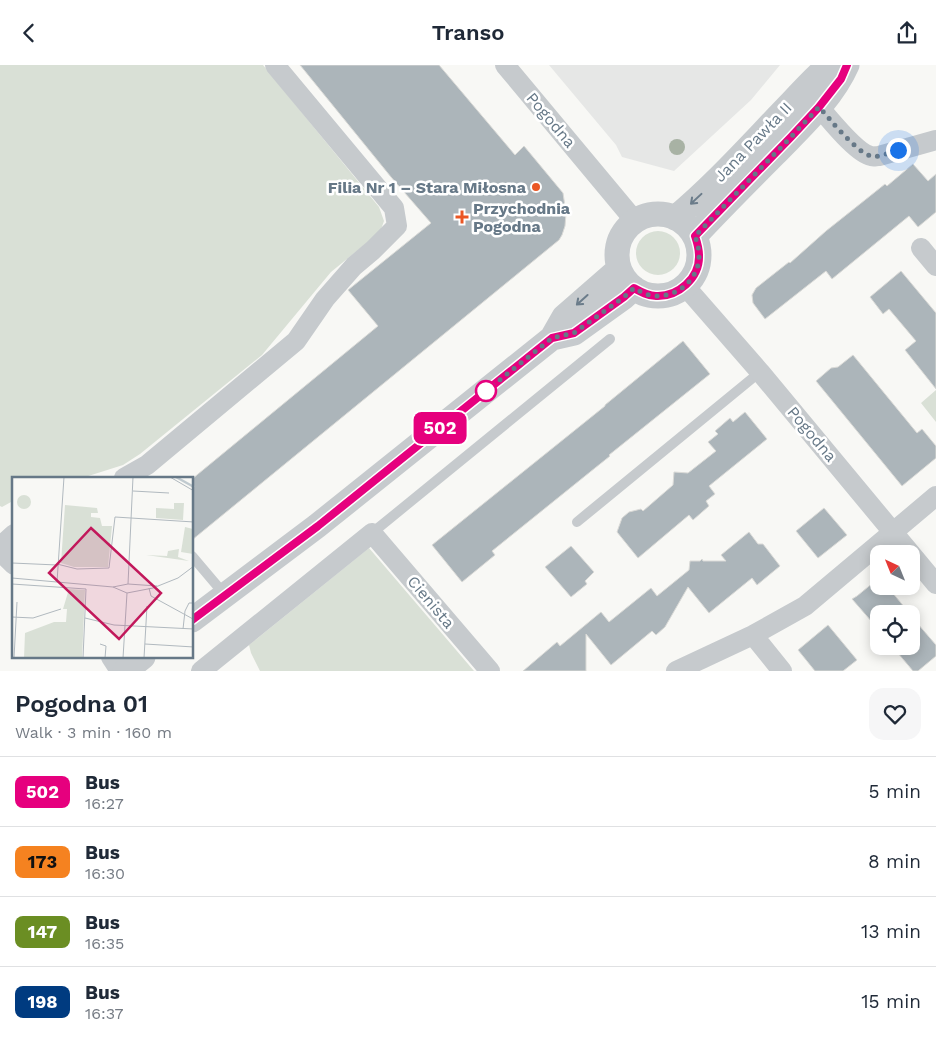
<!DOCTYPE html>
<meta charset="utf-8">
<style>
body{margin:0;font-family:"Work Sans",sans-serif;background:#f6f6f7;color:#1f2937;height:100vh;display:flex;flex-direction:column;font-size:19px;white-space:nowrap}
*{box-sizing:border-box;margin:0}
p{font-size:16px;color:#747a83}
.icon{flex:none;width:28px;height:28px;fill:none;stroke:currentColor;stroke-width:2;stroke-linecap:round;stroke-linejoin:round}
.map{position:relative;height:606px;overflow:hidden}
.side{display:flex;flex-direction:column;background:#fff;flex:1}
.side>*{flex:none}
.badge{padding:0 10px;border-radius:8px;font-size:18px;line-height:32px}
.needle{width:32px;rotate:317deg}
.controls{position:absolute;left:870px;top:480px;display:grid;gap:10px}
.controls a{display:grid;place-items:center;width:50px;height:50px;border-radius:10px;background:#fff;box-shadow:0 2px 12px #0003;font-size:25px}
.you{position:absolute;width:25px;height:25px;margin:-12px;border:4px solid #fff;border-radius:50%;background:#1a73e8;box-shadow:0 0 0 8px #1a73e833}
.map>.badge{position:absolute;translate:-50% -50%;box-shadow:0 0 0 2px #fff}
.round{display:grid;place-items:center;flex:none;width:52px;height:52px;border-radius:15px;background:#f6f6f7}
.headline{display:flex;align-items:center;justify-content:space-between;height:85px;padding:0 15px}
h1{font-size:24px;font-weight:600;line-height:38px}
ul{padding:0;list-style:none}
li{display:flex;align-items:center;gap:15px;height:70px;padding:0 15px;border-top:1px solid #e0e1e3}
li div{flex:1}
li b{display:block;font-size:19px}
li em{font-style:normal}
li .badge{min-width:55px;font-weight:700;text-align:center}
header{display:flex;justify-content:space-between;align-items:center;height:65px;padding:0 15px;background:#fff;font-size:22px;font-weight:600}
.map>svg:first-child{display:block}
</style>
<header><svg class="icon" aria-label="back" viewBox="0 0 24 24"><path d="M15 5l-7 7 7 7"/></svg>Transo<svg class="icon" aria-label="share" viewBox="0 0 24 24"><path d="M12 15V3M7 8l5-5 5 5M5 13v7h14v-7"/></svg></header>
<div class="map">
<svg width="936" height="606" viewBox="0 0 936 606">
<rect width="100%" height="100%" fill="#f8f8f5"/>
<path fill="#e6e7e6" d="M549,0H780L751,35L674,106L622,92L616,80Z"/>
<path fill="#d9e0d6" d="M0,0H263L379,142L384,156L380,167L331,207L262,290L140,389L123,400L82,413H14V444L11,437L2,442L0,441Z
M636 188a22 22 0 1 1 44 0a22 22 0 1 1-44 0Z
M936,325V357L921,338Z
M369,483L474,606H260L251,588L249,580Z"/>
<path fill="#acb5ba" stroke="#dadad7" d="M300,0H439L515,90L524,81L563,128L566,148L565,161L562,170L559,175L192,475V414L378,261L348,225L431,158L391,112Z
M913,99L928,116L936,109V147L918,162L909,151L832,214L826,206L765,254L753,238L752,230L756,223L789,197L790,198L826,166L865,135L885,119L887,121Z
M901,206L936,248V324L905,285L916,276L889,244L883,249L870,232Z
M683,276L710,309L609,390L610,391L595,403L492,486L495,490L462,517L432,480L605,341V340Z
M853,290L917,368L922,364L936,381V393L902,421L816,316L831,303L838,302Z
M745,347L767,374L709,421L715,429L706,436L709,441L693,455L689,450L638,493L617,467L622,453L629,447L641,444L643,446L673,420L674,407L688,408L716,386L708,377L718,369L715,366L730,353L733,357Z
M824,443L847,470L818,493L796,466Z
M749,467L758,479H763L780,501L757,520L752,513L709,548L688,522L665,562L656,570L652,566L611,600L586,569V606H523L557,577L560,581L601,547L609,557L651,523L657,531L689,505L690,496H700L702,494L703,496H726L721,490Z
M571,481L594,507L585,516L587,519L571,532L545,502Z
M879,513V521H887L910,549H879V565L852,534L857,531Z
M911,551L936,580V591L918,606H913L892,581H911Z
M828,560L857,595L843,606H815L798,585Z"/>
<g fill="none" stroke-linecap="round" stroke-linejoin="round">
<path stroke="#c6cacd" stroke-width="10" d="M577,457L760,307
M372,468L610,274
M192,491L225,530"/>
<path stroke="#c6cacd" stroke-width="20" d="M505,0L635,156
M819,42C829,53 856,88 871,91C873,92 876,91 879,91L936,75
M921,183L936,201
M685,221L760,307L936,519
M124,413L147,400L296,276L325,234L354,201L373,185L397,161L394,143L275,0
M0,482L14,469
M0,486L14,500
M753,570L782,606
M111,592L120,606
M201,606L372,468L490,606
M676,606L753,570L805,541L936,431"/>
<path stroke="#c6cacd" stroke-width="25" d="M617 190a41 41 0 1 1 82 0a41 41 0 1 1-82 0Z
M675,153C717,118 753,77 791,38C803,25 815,12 829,0
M695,171C721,143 748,116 775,89C801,62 832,34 847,0
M552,273L574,268L624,232L634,223
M192,555L317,461L552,273L564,252L619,204
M125,606L143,592"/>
</g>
<circle fill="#a8b2a4" cx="677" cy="82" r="8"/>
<defs><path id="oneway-shaft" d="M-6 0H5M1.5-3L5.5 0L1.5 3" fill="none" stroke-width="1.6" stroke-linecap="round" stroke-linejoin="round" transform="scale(1.25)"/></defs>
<g stroke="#6b7c8a">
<use href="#oneway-shaft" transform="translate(696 134) rotate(137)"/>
<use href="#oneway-shaft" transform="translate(582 235) rotate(138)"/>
</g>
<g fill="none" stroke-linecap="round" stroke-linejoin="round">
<defs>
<path id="line" d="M192,555L318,461L552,273L574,268L624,232L634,223C641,227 648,231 656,231C678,232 700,213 699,190C699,183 697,177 695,171L791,72L819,42L841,14L847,0"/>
</defs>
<use href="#line" stroke="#fff" stroke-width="11"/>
<use href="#line" stroke="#e6007e" stroke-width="8"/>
<path stroke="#667887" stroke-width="5" stroke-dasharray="0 9" d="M486,326L552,273L574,268L624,232L634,223C641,227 648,231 656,231C678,232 700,213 699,190C699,183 697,177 695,171L791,72L819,42C829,53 857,88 871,91C879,93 890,87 898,85"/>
</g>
<g fill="#ea5624" stroke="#fff" stroke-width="2">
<circle cx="536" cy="122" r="5"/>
<path d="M459.5 144.5h5v5h5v5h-5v5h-5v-5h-5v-5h5z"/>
</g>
<circle fill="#fff" stroke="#e6007e" stroke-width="2.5" cx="486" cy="326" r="10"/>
<g text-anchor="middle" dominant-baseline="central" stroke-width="5" stroke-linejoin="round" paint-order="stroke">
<g font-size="16" fill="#667887" stroke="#fff">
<text transform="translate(551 55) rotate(50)">Pogodna</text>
<text transform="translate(753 77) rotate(-46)">Jana Pawła II</text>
<text transform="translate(812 369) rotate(50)">Pogodna</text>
<text transform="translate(431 537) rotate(50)">Cienista</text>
</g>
<g font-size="16" font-weight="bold" fill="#667887" stroke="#fff" text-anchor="end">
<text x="526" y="122">Filia Nr 1 – Stara Miłosna</text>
<text x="473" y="143" text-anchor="start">Przychodnia<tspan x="473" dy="18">Pogodna</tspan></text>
</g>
</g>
<g transform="translate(12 412)">
<rect width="181" height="181" fill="#f8f8f5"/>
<path d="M5 25a7 7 0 1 1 14 0a7 7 0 1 1-14 0ZM162,26H172L171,43L144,41V31L162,32ZM53,28L85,31L86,36H79V40L88,41L90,49H100L96,90H62L49,86ZM173,50L181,52V77L169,75ZM167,72L166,80L177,84L134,78L155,79L156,74ZM57,112L73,113L70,181H12L13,156L42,145H54L55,132H51Z" fill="#d9e0d6"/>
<path fill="none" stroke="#c0cacf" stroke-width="2.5" d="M164,0L182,10"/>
<path fill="none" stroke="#b1b9bf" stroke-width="1" d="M158,0L182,14M121,14L157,16M0,86L45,88M45,87L65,92L97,91L103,40L182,45M0,101L101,110L116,107L145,109M45,105L52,0M0,107L74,112L71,181M116,107L121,0M101,110L115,116L141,111L166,101L182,89M137,111L139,119L181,142M0,140L21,141L49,132M73,141L102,148L182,152M171,152L173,134L177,126H182M88,167L94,169L93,181M133,167L182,170M2,181L5,125M111,181L115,116M132,181L135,129"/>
<path fill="#c2185b" fill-opacity="0.15" stroke="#c2185b" stroke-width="2.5" d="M79,51L149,116L107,162L37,96Z"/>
<rect width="181" height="181" fill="none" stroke="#667887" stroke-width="2.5"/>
</g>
</svg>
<div class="controls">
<a><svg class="needle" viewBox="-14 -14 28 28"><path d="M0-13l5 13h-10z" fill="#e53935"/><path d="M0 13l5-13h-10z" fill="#747a83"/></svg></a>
<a><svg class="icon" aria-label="locate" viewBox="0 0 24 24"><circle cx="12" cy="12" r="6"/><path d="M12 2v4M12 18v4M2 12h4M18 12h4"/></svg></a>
</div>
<div class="you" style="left:898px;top:85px"></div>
<b class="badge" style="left:440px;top:363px;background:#e6007e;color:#fff">502</b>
</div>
<section class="side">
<div class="headline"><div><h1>Pogodna 01</h1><p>Walk · 3 min · 160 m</p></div><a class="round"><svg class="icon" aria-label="heart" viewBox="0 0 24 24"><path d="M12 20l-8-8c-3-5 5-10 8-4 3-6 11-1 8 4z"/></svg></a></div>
<ul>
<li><span class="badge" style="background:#e6007e;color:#fff">502</span><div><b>Bus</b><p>16:27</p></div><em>5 min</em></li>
<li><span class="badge" style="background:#f58220;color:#111">173</span><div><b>Bus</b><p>16:30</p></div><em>8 min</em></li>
<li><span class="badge" style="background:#6b8e23;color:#fff">147</span><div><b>Bus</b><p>16:35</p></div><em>13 min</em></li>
<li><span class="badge" style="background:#003b80;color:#fff">198</span><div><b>Bus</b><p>16:37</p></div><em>15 min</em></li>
</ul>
</section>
